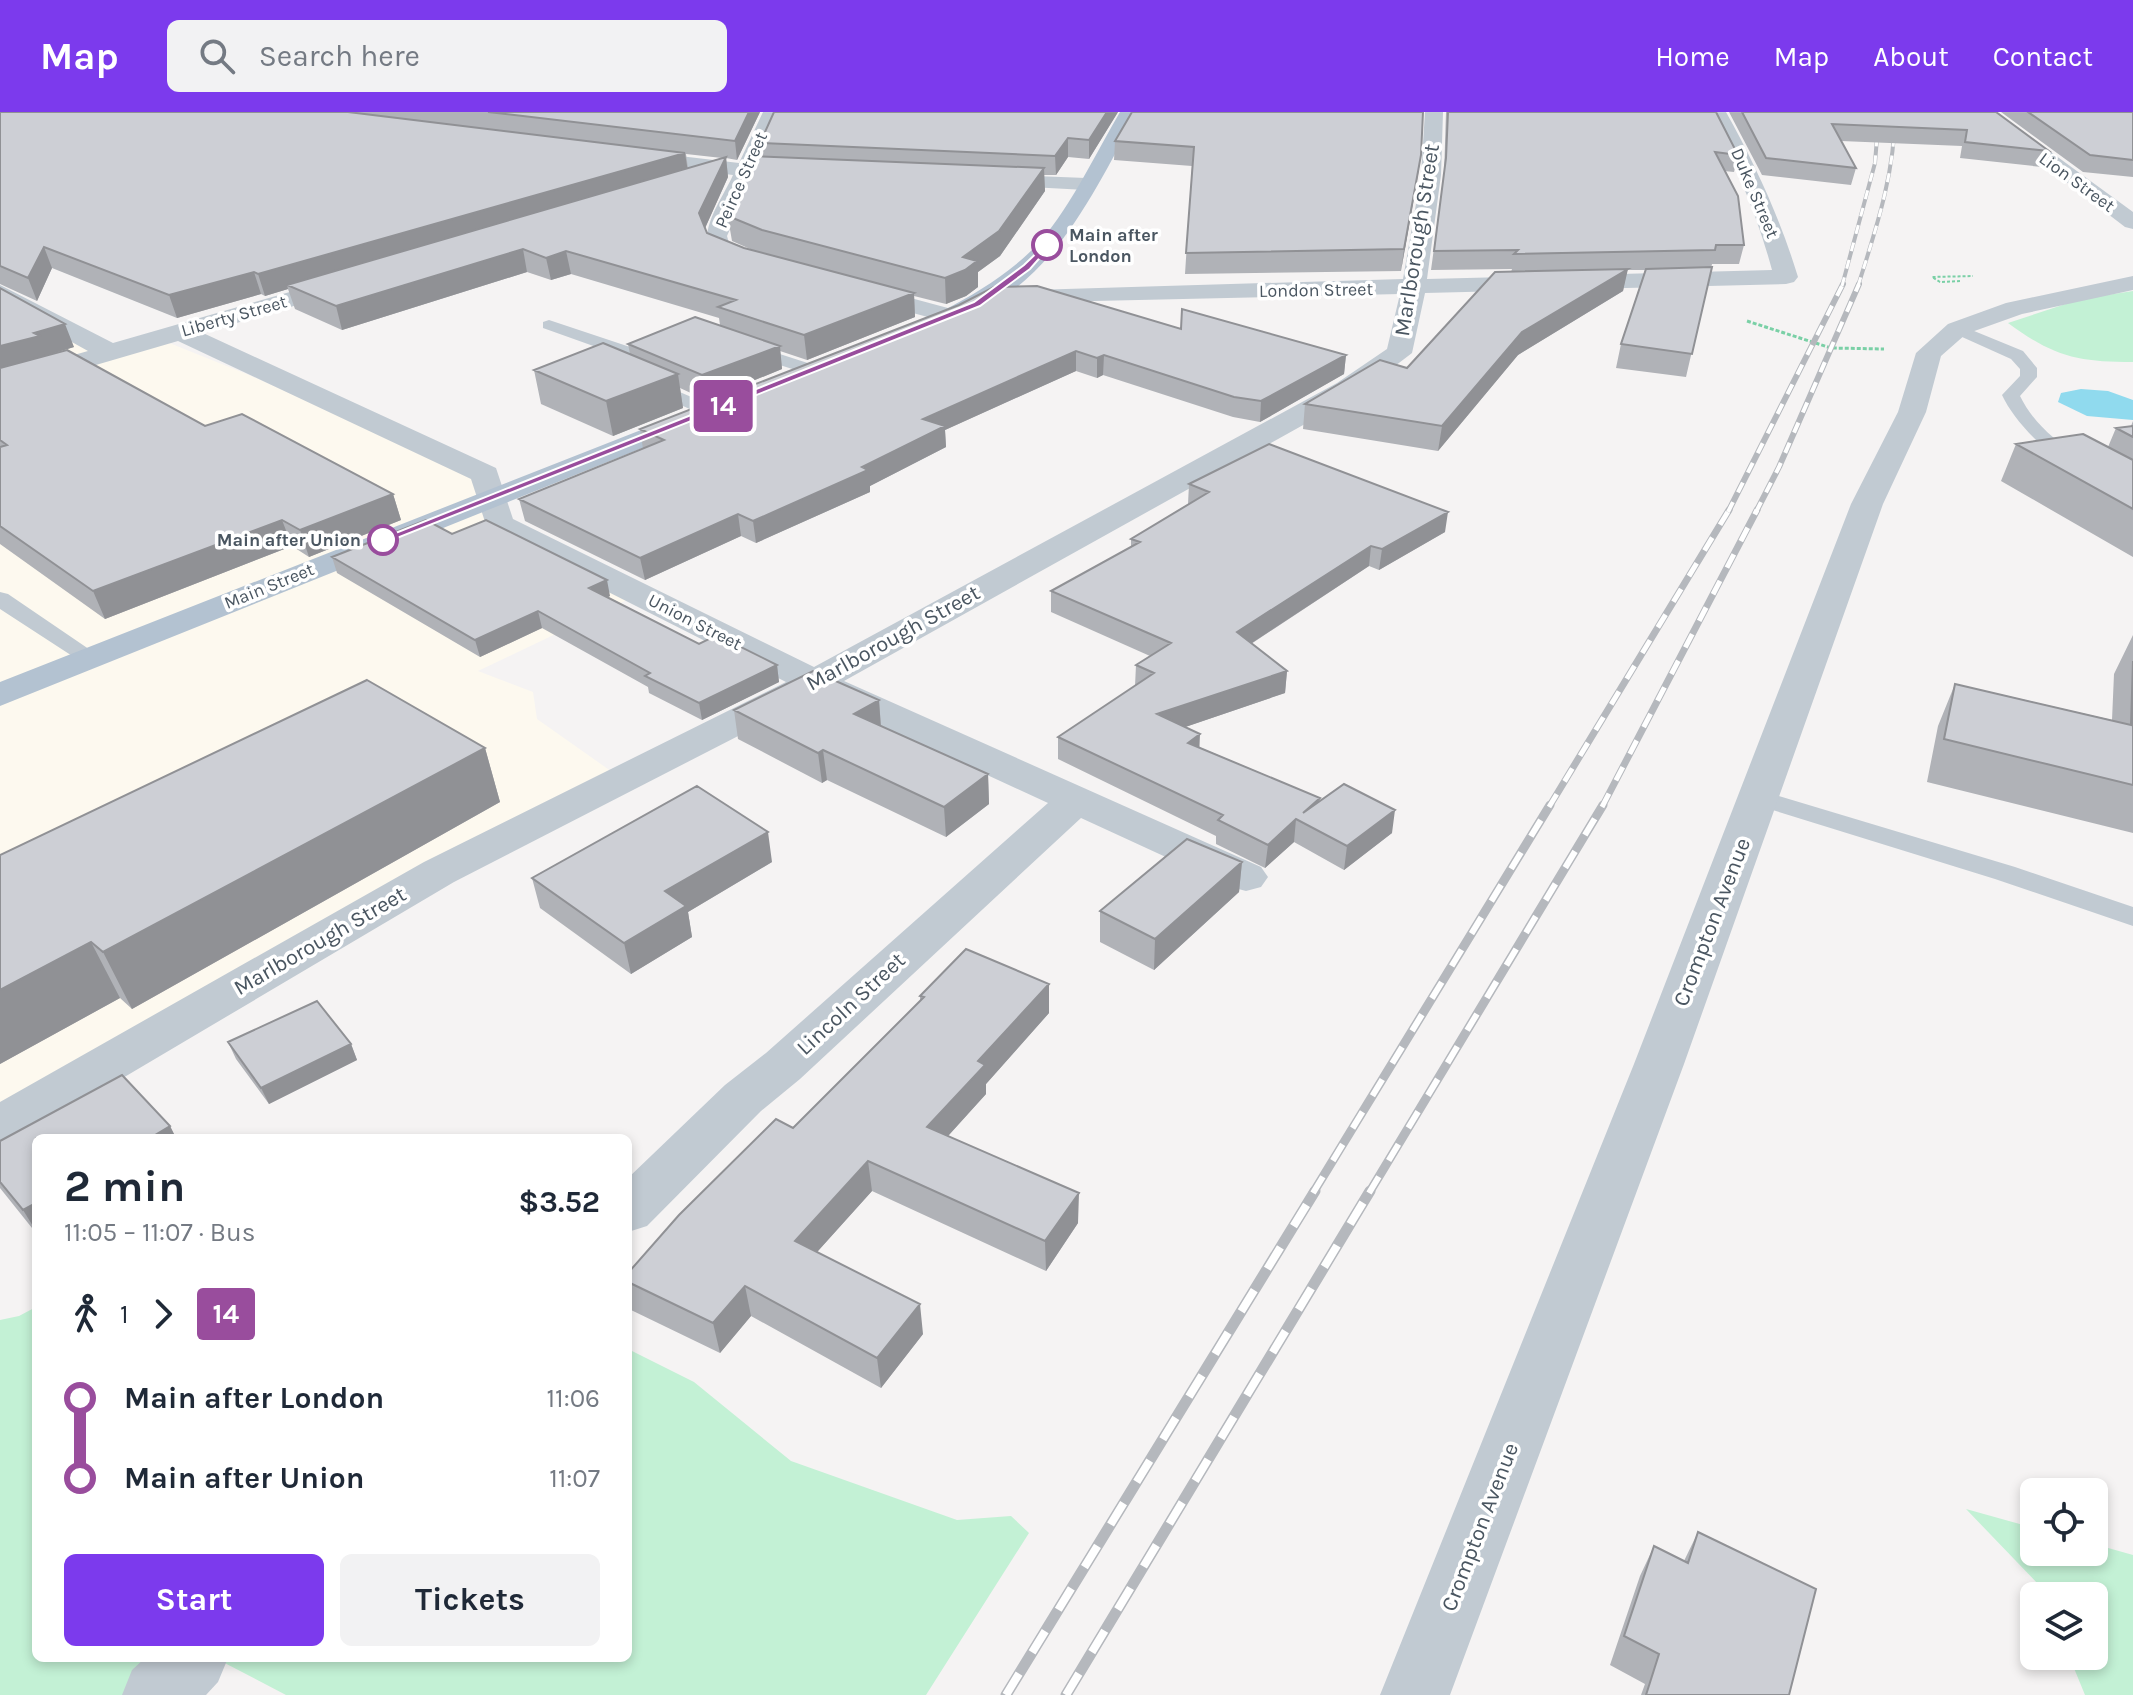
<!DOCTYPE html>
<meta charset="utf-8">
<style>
body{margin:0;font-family:Karla,sans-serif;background:#f2f2f3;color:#1f2937;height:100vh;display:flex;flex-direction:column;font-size:30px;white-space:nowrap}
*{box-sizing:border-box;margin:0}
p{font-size:26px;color:#747a83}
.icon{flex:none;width:44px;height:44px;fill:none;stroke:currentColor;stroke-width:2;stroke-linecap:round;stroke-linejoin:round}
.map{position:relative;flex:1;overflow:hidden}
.details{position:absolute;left:32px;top:1022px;width:600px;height:528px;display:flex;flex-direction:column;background:#fff;border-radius:12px;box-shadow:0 4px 12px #0003}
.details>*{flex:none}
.badge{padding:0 16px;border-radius:6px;font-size:28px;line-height:52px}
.controls{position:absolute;left:2020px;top:1366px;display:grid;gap:16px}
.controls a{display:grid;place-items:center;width:88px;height:88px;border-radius:12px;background:#fff;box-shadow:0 4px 12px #0003;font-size:40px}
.map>.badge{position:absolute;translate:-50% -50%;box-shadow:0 0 0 4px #fff}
.legs{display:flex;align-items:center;gap:12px;height:88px;padding:0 32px;font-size:26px}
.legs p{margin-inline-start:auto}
.head{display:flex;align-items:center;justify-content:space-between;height:136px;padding:0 32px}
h1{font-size:44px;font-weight:700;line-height:60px}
.cta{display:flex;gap:16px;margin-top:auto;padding:16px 32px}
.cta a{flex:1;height:92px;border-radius:12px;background:#7c3aed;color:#fff;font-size:32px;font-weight:700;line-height:92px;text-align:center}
.cta a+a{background:#f2f2f3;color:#1f2937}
ul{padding:0 32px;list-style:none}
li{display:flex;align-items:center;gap:28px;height:80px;font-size:30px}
li i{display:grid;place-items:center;width:12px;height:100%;margin:0 10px;background:currentColor}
li i::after{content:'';width:20px;height:20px;margin:-10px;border:6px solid;border-radius:50%;background:#fff}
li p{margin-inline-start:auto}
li:first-child i{background:linear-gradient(#0000 50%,currentColor 0)}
li:last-child i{background:linear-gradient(currentColor 50%,#0000 0)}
header{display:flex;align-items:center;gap:48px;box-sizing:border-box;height:112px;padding:0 40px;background:#7c3aed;color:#fff}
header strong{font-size:38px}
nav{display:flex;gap:44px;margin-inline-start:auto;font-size:28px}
.search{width:560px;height:72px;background:#f2f2f3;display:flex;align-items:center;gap:20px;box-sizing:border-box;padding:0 28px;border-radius:12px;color:#747a83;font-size:30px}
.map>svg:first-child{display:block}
</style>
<header>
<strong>Map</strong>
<div class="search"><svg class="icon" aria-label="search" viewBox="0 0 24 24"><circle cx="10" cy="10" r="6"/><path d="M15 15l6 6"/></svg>Search here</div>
<nav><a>Home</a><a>Map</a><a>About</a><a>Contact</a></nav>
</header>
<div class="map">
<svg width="2133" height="1583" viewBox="0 0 2133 1583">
<rect width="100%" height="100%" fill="#f5f3f3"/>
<path fill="#fdf9ef" d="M0,183L107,237L162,228L249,263L470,362L484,393L631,486L478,559L533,580L537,607L615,662L0,1011Z"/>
<path fill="#c3f1d5" d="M2133,179V250C2077,250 2053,244 2008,211L2081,187Z
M36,1195V1546H196L156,1583H0V1208L19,1204Z
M628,1237L694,1270L791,1349L957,1408L1011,1404L1029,1421L926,1583H286L215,1546H628Z
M1966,1397L2034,1416V1440H2094V1432L2133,1443V1583H2085L2069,1544H2094V1484H2044L2039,1473Z"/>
<path fill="#90daee" d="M2081,277L2108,279L2133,288V308L2087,304L2058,290L2061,281Z"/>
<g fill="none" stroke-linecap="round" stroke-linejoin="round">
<path stroke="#7ad0a6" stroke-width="2" stroke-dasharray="3 2" stroke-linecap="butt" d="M1960,169L1940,170L1932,165L1973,164"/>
<path stroke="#7ad0a6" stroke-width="3" stroke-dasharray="4 2" stroke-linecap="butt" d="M1747,209L1831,236L1884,237"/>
<path fill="#c1cad2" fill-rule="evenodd" d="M549,208L639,238L641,242L633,247L627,246L543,216V210Z
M1957,212L2023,239L2037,256V265L2020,284C2042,329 2090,351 2133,373V387C2087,376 2022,326 2002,283L2020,264V257L2011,247L1951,220L1949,217Z
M746,231L820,255L823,259L814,264L740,240L738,236Z
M649,267L715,295L718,299L715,303H703L643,276L640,272Z
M0,480L8,482L102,546L99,551H83L0,497Z
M1759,678L2015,755L2133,795V814L1995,767L1750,691L1746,686L1750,681Z"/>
<path fill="#c1cad2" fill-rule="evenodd" d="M763,0H781L758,53L804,55L814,61L804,67L753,65L727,124L729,131L774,149L778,154L774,159L766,161L711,140C697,119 724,84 733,63L629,50L619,44L629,38L739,51Z
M1425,0H1443L1441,63L1427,167L1772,158C1757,102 1735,51 1708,0H1726C1756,54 1780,106 1798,165L1794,170L1786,172L1425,181L1412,241L1357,283L844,569L1261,755L1268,765L1261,775L1246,779L1231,775L1081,706L800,967L761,999L647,1114L628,1120V1066L725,973L766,941L1048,691L816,584L454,770L18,1028L0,1033V990L424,750L786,570L488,419L471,367L178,229L0,281V264L88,239L0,190V173L113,231L342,165H358L362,170L358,175L203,221L496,356L513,407L814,555L1337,271L1387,237L1400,182L1005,191L996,189L993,184L996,179L1403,167L1421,63Z
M1975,0H1996L2133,100V117L2125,115Z
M984,62L1086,66L1096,72L1086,78L977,72L974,68L977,64Z
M855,171L959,199L962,204L959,209L950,211L846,183L843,178L846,173Z
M145,1546H228L218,1570L206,1583H122L132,1558Z"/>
<path fill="#c1cad2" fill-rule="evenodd" d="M2133,164V178L2022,202L1966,222L1941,244L1926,300L1883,392L1684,952L1450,1583H1380L1634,952L1851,392L1898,300L1916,241L1948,212L2006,191Z"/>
<path fill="#b3c2d1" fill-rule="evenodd" d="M1120,0H1138C1097,73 1061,157 982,198C969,205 958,213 942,209L939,204L942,199C975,182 1007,163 1034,136C1066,104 1096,41 1120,0Z
M697,296L707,298L711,304L707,310L0,594V570Z"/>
<defs>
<path id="rail-far4" d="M1842,174L1875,51L1879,0
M1858,174C1876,117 1895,61 1895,0"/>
<path id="rail-far3" d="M1728,400L1843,172
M1756,400L1779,355L1859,172"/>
<path id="rail-far2" d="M1549,695L1729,398
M1602,695L1757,398"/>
<path id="rail-far1" d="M1313,1081L1550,693
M1369,1081L1603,693"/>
<path id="rail" d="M1006,1583L1315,1079
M1066,1583L1370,1079"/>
</defs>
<use href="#rail-far4" stroke="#b5b8bd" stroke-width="4"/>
<use href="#rail-far3" stroke="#b5b8bd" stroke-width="6"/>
<use href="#rail-far2" stroke="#b5b8bd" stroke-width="7"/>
<use href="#rail-far1" stroke="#b5b8bd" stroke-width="9"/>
<use href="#rail" stroke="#b5b8bd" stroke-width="11"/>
<use href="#rail-far4" stroke="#fff" stroke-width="3" stroke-dasharray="9" stroke-linecap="butt"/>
<use href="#rail-far3" stroke="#fff" stroke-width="4" stroke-dasharray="11" stroke-linecap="butt"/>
<use href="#rail-far2" stroke="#fff" stroke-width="5" stroke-dasharray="15" stroke-linecap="butt"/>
<use href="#rail-far1" stroke="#fff" stroke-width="6" stroke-dasharray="19" stroke-linecap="butt"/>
<use href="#rail" stroke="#fff" stroke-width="8" stroke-dasharray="25" stroke-linecap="butt"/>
</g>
<path fill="#b0b2b7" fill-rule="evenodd" d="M0,0H760L737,48L726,46L728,65L705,116L707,121L744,136L757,140L732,129L727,100L762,44L760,31L774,0H1118L1089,47L1068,45L1056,63H1044L1045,79L1000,144L978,160V175L966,184L946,192L914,184L915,205L807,248L780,239L782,257L706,288L680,276L683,296L613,324L541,292L534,258L630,242L628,232L720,213L719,206L571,162L551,168L527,160L342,218L295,197L288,177L265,184L261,182L177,206L52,156L37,189L0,172ZM686,42L722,46L688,56Z
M1446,0H1716L1738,43L1734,60L1724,59L1744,133L1739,152H1712L1686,265L1616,256L1621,232L1645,158H1627L1623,179L1518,243L1438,339L1303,317L1305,292L1407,256L1511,160L1512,157L1431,158L1444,63Z
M1729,0H1996L2049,39L2042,55L1960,46L1962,34L1841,29L1856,56L1851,73L1762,63Z
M2001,0H2133V65L2083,60Z
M1115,29L1421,43L1401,159L1185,162L1192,54L1114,48Z
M0,176L74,235L48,243L205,314L393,382L401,408L309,445L292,434L105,507L0,432Z
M1181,217L1346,243L1344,262L1260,310L1233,305L1103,263L1097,266L1076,259L945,318L946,335L870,374V380L756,431L741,424L645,468L525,409L519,387L643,337L640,317Z
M2133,309V445L2001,369L2016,332L2108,335L2116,316L2131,314Z
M1189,372L1445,420L1379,458L1369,454L1251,532L1287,559L1285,581L1185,615L1199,635L1320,686L1319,690L1392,721L1344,758L1294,730L1265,756L1216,732V724L1058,647V625L1135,574L1136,553L1150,544L1051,500V479L1131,435V427L1188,392Z
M452,422L610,484L608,485L699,532L777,553L779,570L702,608L649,581L648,575L542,516L480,545L337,461L332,445Z
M2133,523V721L1927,670L1938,614L1955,572L2112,608L2114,562Z
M879,588L881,614L988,662L989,692L946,725L827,668L822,671L738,627L734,598Z
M485,636L500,690L132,897L120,886L0,952V743Z
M772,750L688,800L692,825L631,862L540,796L532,766Z
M1242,750L1239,780L1154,858L1100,830V799Z
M1049,872V901L986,972V982L948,1024L1078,1111L1046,1159L872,1079L817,1140L923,1222L881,1276L751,1204L720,1241L631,1198L628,1188V1161L793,1016L920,889V884Z
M228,930L351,932L357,948L269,992L236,947Z
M170,1014L176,1026H36V1121L0,1076V1029Z
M1698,1420L1789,1583H1641L1645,1572L1610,1553L1640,1464L1654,1434L1684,1449Z"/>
<path fill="#909195" d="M749,0H760L737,48L735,29Z
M1107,0H1118L1089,47V28Z
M1068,26V45L1056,63L1055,44Z
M685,41L688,60L287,173L288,177L265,184L258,162Z
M1421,43L1418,63L1401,159L1404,137Z
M726,45L728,65L702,123L699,101Z
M1044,56L1045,79L1000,144L978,160V175L966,184L946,192L945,166Z
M44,135L52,156L37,189L28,166Z
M523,137L527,160L342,218L336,194Z
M566,139L571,162L551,168L546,146Z
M1628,157L1623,179L1518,243L1438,339L1442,314L1522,220Z
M254,160L261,182L177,206L169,183Z
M914,181L915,205L807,248L804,223Z
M65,212L74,235L48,243L0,261V234L34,221Z
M780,234L782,257L706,288L702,263Z
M1076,239V259L945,318L946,335L870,374V380L756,431L753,409L862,355L923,307Z
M1104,243L1103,263L1097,266V246Z
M1346,243L1344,262L1260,310L1261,289Z
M678,262L683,296L613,324L606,289Z
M393,382L401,408L309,445L300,418Z
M1448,400L1445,420L1379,458L1382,437Z
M738,402L741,424L645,468L640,446Z
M282,408L292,434L105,507L93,479Z
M1371,434L1369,454L1235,542L1237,520Z
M607,468L610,484L593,493L589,476Z
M538,499L542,516L480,545L475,528Z
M777,553L779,570L702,608L699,591Z
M1287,559L1285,581L1156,625L1157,602Z
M879,588L881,617L854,602Z
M1200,622L1199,645L1188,631Z
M485,636L500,690L132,897L103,840Z
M823,638L827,668L822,671L818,641Z
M988,662L989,692L946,725L944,695Z
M1395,698L1392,721L1344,758L1347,734Z
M1296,707L1294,730L1265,756L1268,733Z
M768,720L772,750L688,800L692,825L631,862L624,831L665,779Z
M1242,750L1239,780L1154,858L1155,827Z
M91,830L120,886L0,952V878Z
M1049,872V901L986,972V982L929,1045L927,1015L978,949Z
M351,932L357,948L269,992L261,976Z
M170,1014L176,1026H150Z
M868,1049L872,1079L800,1159L795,1129Z
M1079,1081L1078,1111L1046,1159L1045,1129Z
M36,1091V1119L23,1098Z
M745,1174L751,1204L720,1241L713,1211Z
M920,1192L923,1222L881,1276L877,1246Z"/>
<path fill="#cdcfd5" stroke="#909195" stroke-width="2" d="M0,0H348L685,41L258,162L254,160L169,183L44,135L28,166L0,154Z
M488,0H749L735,29Z
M774,0H1107L1089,28L1068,26L1055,44L760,31Z
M1132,0H1423L1421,43L1404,137L1186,141L1194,35L1115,29Z
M1448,0H1716L1738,43L1715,40L1738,84L1744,133H1716L1715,138L1514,142L1518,138L1434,139L1446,46Z
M1742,0H1996L2049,39L1965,30L1967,18L1832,12L1856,56L1766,46Z
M2028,0H2133V48L2090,43Z
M752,44L1044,56L999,119L963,145L977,149L965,158L945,166L762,118L728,104L727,100Z
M726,45L699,101L707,121L744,136L914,181L804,223L718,195L736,188L566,139L546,146L523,137L336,194L287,173Z
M1712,155L1692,242L1621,232L1646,157Z
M1628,157L1522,220L1442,314L1305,292L1380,248L1407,256L1495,160Z
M1037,174L1181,217L1182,197L1346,243L1261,289L1234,285L1104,243L1097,246L1076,239L923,307L945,314L862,355L868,358L753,409L738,402L640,446L519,387L664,328L640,317L959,193L994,175Z
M0,176L65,212L34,221L40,224L0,234Z
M695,205L780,234L702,263L628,232Z
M603,231L678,262L606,289L534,258Z
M67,238L205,314L242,302L393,382L300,418L282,408L93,479L0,414V335L7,333L0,328V256Z
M2133,314V325L2116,316Z
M2083,322L2133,348V397L2016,332Z
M1269,332L1448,400L1382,437L1371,434L1237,520L1287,559L1157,602L1200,622L1188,631L1320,686L1303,701L1344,672L1395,698L1347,734L1296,707L1268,733L1218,708L1223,703L1058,625L1154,561L1136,553L1171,531L1051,479L1140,430L1131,427L1209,380L1189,372Z
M426,408L452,422L486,408L607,468L589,476L699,532L717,523L777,553L699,591L645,564L650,561L538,499L475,528L332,445Z
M2133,549V673L1944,627L1955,572L2131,613Z
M813,559L879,588L854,602L988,662L944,695L823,638L818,641L734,598Z
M367,568L485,636L103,840L91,830L0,878V743Z
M697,674L768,720L665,779L686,794L624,831L532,766Z
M1187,727L1242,750L1155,827L1100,799Z
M966,837L1049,872L978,949L985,953L927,1015L1079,1081L1045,1129L868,1049L795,1129L920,1192L877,1246L745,1174L713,1211L628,1170V1161L679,1103L776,1007L793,1016L924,885L920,884Z
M317,889L351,932L261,976L228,930Z
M122,963L170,1014L150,1026H36V1091L23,1098L0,1070V1029Z
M1698,1420L1816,1477L1789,1583H1646L1659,1542L1624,1524L1654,1434L1688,1451Z"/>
<path fill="#994d9d" stroke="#fff" stroke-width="2" d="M1047,131L1051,133L1030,157L980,194L387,430L378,428L974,190L1024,153Z"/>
<g fill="#fff" stroke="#994d9d" stroke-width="4">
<circle cx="1047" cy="133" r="14"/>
<circle cx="383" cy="428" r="14"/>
</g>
<g text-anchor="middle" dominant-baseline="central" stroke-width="7" stroke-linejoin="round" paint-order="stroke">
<g font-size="18" fill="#4a5661" stroke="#fff">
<text transform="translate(741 68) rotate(-66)">Peirce Street</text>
<text transform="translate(2077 70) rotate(36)">Lion Street</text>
<text transform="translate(1755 81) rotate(67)">Duke Street</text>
<text transform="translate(1316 178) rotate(-1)">London Street</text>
<text transform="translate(234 204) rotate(-16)">Liberty Street</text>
<text transform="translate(269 474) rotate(-22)">Main Street</text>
<text transform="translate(695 510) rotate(27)">Union Street</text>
</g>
<g font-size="18" font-weight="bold" fill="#4a5661" stroke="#fff" text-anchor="start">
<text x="1069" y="123">Main after<tspan x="1069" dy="21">London</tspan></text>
<text x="361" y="428" text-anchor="end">Main after Union</text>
</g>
<g font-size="22" fill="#4a5661" stroke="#fff">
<text transform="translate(1417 128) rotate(-81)">Marlborough Street</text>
<text transform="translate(893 526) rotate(-29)">Marlborough Street</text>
<text transform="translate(1712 810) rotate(-69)">Crompton Avenue</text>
<text transform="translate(320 829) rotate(-30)">Marlborough Street</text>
<text transform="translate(851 892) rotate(-43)">Lincoln Street</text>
<text transform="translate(1480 1415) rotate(-69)">Crompton Avenue</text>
</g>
</g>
</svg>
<div class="controls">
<a><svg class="icon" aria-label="locate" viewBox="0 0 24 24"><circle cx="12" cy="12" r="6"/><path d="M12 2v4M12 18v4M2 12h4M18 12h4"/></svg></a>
<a><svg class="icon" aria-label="layers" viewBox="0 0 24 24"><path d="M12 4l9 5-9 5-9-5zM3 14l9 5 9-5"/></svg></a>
</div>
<b class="badge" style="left:723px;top:294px;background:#994d9d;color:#fff">14</b>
<section class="details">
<div class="head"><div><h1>2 min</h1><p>11:05 – 11:07 · Bus</p></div><b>$3.52</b></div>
<div class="legs"><svg class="icon" aria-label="walk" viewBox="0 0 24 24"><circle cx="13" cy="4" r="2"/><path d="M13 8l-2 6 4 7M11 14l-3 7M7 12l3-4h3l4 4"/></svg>1<svg class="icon" aria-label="forward" viewBox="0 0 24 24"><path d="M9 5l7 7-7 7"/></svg><b class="badge" style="background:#994d9d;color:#fff">14</b></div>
<ul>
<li><i style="color:#994d9d"></i><b>Main after London</b><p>11:06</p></li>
<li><i style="color:#994d9d"></i><b>Main after Union</b><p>11:07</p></li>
</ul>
<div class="cta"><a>Start</a><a>Tickets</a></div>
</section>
</div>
